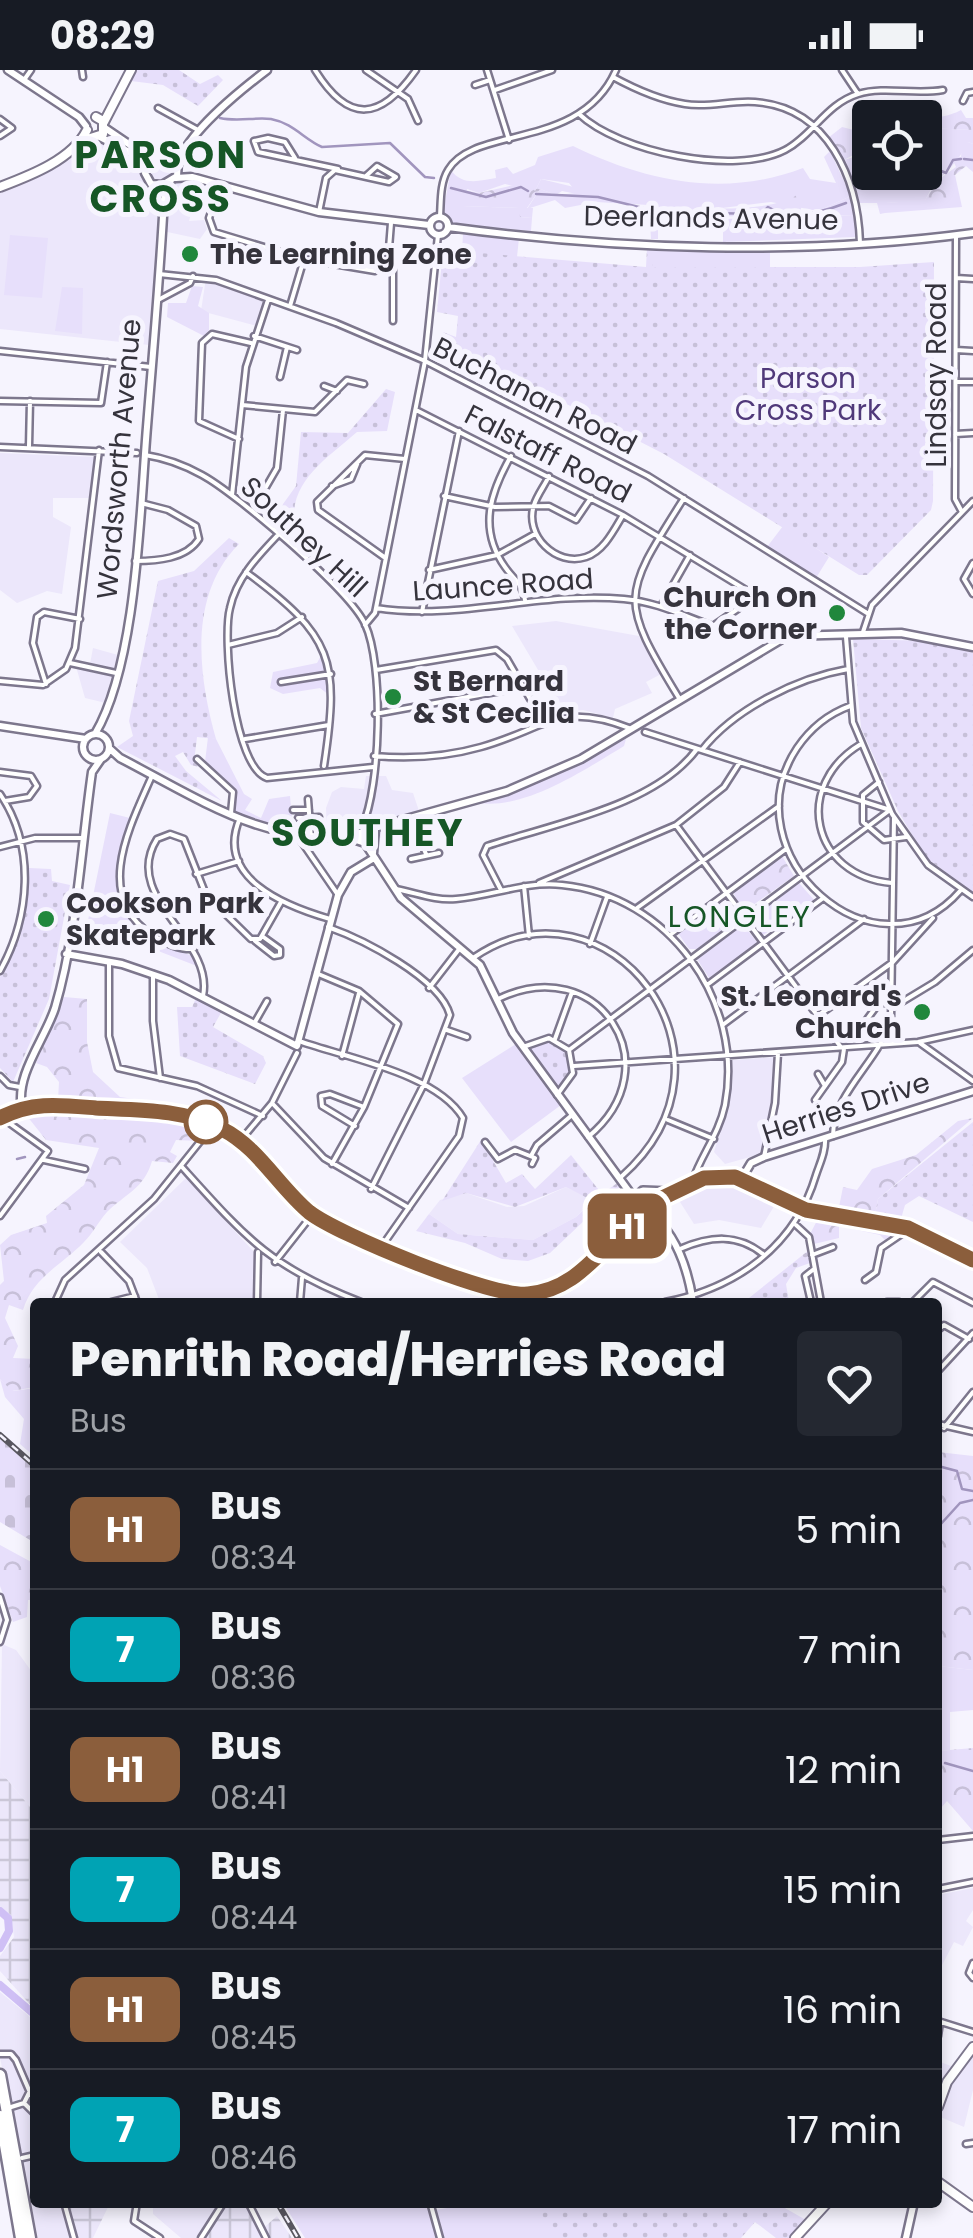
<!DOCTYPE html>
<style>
body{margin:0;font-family:Poppins,sans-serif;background:#242831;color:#f1f3f6;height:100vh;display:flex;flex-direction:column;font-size:38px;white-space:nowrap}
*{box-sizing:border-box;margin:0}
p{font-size:32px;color:#9ea1a6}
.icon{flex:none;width:55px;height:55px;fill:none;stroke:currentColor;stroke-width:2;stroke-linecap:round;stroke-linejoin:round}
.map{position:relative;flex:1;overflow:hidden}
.details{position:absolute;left:30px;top:1228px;width:912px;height:910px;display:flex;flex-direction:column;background:#171b24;border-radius:10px;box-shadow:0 5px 15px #0003}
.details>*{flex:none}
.badge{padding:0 20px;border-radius:15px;font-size:35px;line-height:65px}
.controls{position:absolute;left:852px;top:30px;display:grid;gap:20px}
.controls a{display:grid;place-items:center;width:90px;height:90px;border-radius:10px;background:#171b24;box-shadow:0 5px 15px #0003;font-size:50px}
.map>.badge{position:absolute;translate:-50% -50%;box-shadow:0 0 0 5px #fff}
.round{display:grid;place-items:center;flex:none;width:105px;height:105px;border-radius:10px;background:#242831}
.overview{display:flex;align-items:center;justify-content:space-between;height:170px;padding:0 40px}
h1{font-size:48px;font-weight:800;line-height:75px}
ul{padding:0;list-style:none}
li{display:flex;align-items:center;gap:30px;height:120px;padding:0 40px;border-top:2px solid #363941}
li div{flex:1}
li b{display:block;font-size:38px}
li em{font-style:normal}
li .badge{min-width:110px;font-weight:700;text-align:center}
.status{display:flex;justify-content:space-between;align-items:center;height:70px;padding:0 50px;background:#171b24;direction:ltr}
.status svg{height:28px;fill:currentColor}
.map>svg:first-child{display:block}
</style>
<div class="status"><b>08:29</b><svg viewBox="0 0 49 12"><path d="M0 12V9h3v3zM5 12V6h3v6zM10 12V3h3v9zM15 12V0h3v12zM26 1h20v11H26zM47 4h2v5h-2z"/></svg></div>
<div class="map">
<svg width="973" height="2168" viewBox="0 0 973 2168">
<defs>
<pattern id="industrial-grid" width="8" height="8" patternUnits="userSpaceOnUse" patternTransform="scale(2.5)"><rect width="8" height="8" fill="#ece7fb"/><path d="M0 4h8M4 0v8" fill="none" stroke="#cbc7d8"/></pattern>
<pattern id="forest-crowns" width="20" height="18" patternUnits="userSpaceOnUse" patternTransform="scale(2.5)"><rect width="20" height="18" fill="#e7dffb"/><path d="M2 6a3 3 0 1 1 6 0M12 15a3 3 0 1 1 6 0" fill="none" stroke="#c7c0d8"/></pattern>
<pattern id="cemetery-stones" width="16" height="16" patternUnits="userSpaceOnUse" patternTransform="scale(2.5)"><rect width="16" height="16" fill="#e7dffb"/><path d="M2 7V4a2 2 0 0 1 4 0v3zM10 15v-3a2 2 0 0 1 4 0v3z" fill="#c7c0d8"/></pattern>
<pattern id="park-dots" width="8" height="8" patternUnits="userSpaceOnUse" patternTransform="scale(2.5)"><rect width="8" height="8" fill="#e7dffb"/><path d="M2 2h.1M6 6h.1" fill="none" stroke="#c7c0d8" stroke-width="1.8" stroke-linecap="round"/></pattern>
</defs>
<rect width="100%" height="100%" fill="#f6f4fe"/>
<path fill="#ece7fb" d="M99,67L200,114L189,151L204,150L207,159L200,169L158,160L149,275L0,259V123L36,108L35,103L81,71Z
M206,208L272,233L261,257L201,241Z
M0,383L95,387L93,428H53V447L71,457L62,524L47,521L17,533L0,520Z
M556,551L639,566L661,604L646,612L652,623L615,639L613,648L583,640L563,642L512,556Z
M93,578L118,585L106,633L85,628L77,600L78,592L90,594Z
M366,706H386L392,720L413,723L420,744L392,761V771L385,773L383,768L352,764L327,766L326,738L332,722L341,717L364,719Z
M776,987L773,1038L761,1084L725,1094L714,1082L728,1036L732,990Z
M721,1105L779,1128L761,1158L719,1150L694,1154L673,1121Z
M186,1108L255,1183V1232H160L147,1198L120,1172Z
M566,1117L593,1130L576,1147L533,1170L458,1164L429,1144L440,1130L466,1123L507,1137L524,1136Z
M2,1574L16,1580L35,1606V1743L0,1701Z
M973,1818V1840L966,1851L973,1857L963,1876L954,1872L938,1903V1825Z
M0,1922L35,1951V2132L65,2133L74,2168H38L0,1988Z
M973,1977V2020L964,2057L938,2046L943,2023L938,2019V1991L956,1998Z
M153,2133H220L196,2168H181L153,2144Z"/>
<path fill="url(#industrial-grid)" d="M0,1701L35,1743V1940L0,1901V1886L14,1867L11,1845L0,1836Z
M229,2132L244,2133L259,2162L277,2146L292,2168H205Z
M65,2133H110L93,2168H74Z"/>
<path fill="#e7dffb" d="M925,58L973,60V74L968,72C955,100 935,107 925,131L886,133L885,143L880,144L877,133H860L844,90L857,86L870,69L873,103L868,111L905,108L891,109L893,103L925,102Z
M573,76C647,112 725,128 803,98L810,109L836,113L824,87L830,81L851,126L818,141L771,132L714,139L658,137V169H651L649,135L596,132L565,138L555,130L527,139L540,119L556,125L577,123L569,113L541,109L535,121L505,114L479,123L467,119L463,136L520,138V147L532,148L531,161L455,155L443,142L451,100C462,116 479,111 496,108L495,100L507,97L513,104L535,95L538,87Z
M855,145L856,167L723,172V149Z
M463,164L519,168L517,187L462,182Z
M10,165L48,168L42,228L4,225Z
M653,178L770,180V198L652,197Z
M192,216L203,217L198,236L209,243V260L204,266L167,247L168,233H186Z
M62,217L83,218L82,264L55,261Z
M783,456L829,487L816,508L767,477Z
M323,582L329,625L320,618L283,624L270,618L273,602L317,593Z
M208,667L216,669L244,724L252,729L245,740L261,748L269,729L290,726L293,761L258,754L235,742L234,721L205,692Z
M626,669L624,676C586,699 525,740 479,733L522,719Z
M110,743L130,748C113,799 106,848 164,875C180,883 193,881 202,898L112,863L96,872L84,870Z
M799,813L815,831L763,865L752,849Z
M727,830L738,848L697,879H689L678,863L701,847L707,854L727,845L715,837Z
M743,855L758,873L709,908L697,889Z
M516,974L561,1035L511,1072L462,1008Z
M0,1309L13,1321L35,1318V1387L20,1374L24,1349L5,1327Z
M938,1596L973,1600V1640L950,1642V1680L938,1681Z
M433,2132L435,2140L483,2132L612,2133L637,2168H305L283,2133Z"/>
<path fill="url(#forest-crowns)" d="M961,40L966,48H973V60L925,58V48H870L866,78L844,90L828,68L842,57L854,60L857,51C895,39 930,57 961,40Z
M968,72L973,74V102L966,96L955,105L962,137L885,143V133L925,130L938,110L956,97L952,88L961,87L962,75Z
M541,109L578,118L577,124L562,121L556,125L540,119L527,138H533L532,148L520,147L519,138L463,136L450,124L454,118L479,123L527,112L535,121Z
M797,125L804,131L800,141H818L851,126L855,145L659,147L658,136C694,138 767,144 797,125Z
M782,786L794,806L749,838L741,839L733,822Z
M64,927L87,929V972L93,1002L120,1027L177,1035L246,1061L240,1064L174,1039L58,1030L59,1012L47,997L36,993Z
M107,1043L167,1049L205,1061L200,1071L176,1070L170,1082L177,1086L173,1093L152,1091C144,1119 125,1124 107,1142C98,1152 93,1163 84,1172C62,1195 33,1207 23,1240L9,1235L5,1248L18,1276L13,1288L35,1289V1317L12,1321L0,1309V1215L4,1211L0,1175L11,1165L47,1153L46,1146L84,1115L99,1078L46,1070L27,1046Z
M973,1048L878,1129L875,1145L838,1142L843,1117L857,1120L872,1099L916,1085L958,1051Z
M820,1145L898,1158L903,1162L888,1173L880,1165L839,1156V1168L814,1174L810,1164Z
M938,1382L973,1386V1600L938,1596Z
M0,1475L35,1494V1530H28L27,1547L13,1552L0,1516Z
M973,1678V1761L947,1731L941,1738L938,1681Z"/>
<path fill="url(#cemetery-stones)" d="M0,1369L35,1400V1473L0,1452Z"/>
<path fill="url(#park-dots)" d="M136,0H179L200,14L218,5L223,10L198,36L163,15L131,11Z
M647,178H653V197H860L934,192L933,431L931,440L867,505H859L664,384L442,270L443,262L456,267L458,246L437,242L443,180L646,197Z
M386,319L395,322L387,361L357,362C331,385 294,408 294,445L287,440L277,456L258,439L278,441L296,416L301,362L348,363Z
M229,468L239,474C188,525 198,605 216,669L197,667L194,692L199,697L191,695L183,682L175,686L186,701L222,731L117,677L133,666L129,651L158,511L194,501Z
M853,569L932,571L973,583V823L925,787L898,741L861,658Z
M29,798L51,799L52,811L70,815L49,929L13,1012L0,998V907L20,868Z
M197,926L222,941L213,957L263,986L266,993L255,1014L180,986L177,937H192Z
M550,971C573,983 578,1002 558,1020L528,979L537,972Z
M973,1052V1152L919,1126L905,1135L900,1152L875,1145L878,1129Z
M481,1070L506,1113L522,1104L535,1119L571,1085L602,1124L620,1111L623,1114L550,1183L528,1191L502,1189L465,1173L416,1161L429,1144L458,1164L533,1170L576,1147L593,1131L566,1117L515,1137L466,1123L442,1131Z
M809,1180L810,1193L796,1198L786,1214L789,1232H744Z
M530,2133H776L806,2150L789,2168H776L755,2152L741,2168H553Z"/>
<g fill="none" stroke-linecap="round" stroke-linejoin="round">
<path stroke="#a195be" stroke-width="2.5" d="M220,48C238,52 254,47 271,49C293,53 305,70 322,77L390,73L425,107L434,108
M964,89L973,90
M925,94L946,103L953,90L961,89
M879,114L903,102
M451,118L486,127L521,117L528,121
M536,124L598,127L647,139
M663,140L680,145C702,142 734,143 761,144L768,137C790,151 823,142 846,133
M17,1089L25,1087
M938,1396L957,1401L962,1419L973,1421
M939,1456L960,1433L973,1430
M945,1693L973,1701"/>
<path stroke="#cfbff5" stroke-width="8" d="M0,1841L8,1848L9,1861L0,1878
M0,1915L35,1945"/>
<defs>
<path id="minor" d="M82,0L83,7
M315,0C349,55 381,50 416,0
M366,0L408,29L418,51
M487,0L509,70
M842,0L858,24
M613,7C635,19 659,30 685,34C709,38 731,30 755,32C828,37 858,109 860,173
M24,10L31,0
M475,15L490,10
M495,20L552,0
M963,31L967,23L973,22
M158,38L198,60
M579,44C619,82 735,106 785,80C813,65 826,34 858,24C885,16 915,25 943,20
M0,49L12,58L0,66
M295,88L285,72L268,68L254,71L258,82L338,99
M220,116L209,148L214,162L304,189L375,201L388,191L391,153
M319,142L326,108L335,100L389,112L396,107L377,96L366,106
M440,146C441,131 440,113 448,100C474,55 581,81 616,0
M956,165L955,429L962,442
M387,192L393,200V251
M159,204L216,210L336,253L425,291L648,406L867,543
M956,208L973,209
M158,230L190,213L193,206
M290,236L304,189
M254,266L297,280
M956,280L973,281
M0,281L151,297
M280,307L287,277
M956,312H973
M324,316L337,321
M0,331L101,333L107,292
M242,335L315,342L347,310L364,314
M416,340L623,445L756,526L768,528
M955,364L973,363
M239,369L199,351L202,273L212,264L251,273
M29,376L30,331
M0,377L137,383
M145,385C165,388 184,395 202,405C237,424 349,520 365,554C384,595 381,716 362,757
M511,386C490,423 478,459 505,497C514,510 523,514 525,530
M549,406C545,415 537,425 534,435C524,465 556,497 586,487C604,481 614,460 623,445
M332,416L351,409L358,392
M266,417L277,398L283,340
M232,425L246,297L268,230
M444,426L495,437L549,436L576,450L591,428
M277,466C257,487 236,509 230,538C222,569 234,697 267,708L373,697
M384,487L318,440L317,432L365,385L405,389
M135,491C157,491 186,489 199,469L196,456L168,440L141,433
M973,493L964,509L973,524
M429,500L497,485L535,464
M246,502C333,566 340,590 324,696
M661,536L690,485
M376,538C459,551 541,521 624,529C657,532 684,546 713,556L755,527
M422,542L459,361
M684,546L698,566L713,556
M365,555L375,543L425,291L438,165
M863,562L872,535L973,431
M846,567L853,652L892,744L928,795L973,827
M228,575L277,563L302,547
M70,593L116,603
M376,600L496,580L507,589L544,653
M0,611L43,615L66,599L75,578L99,380
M281,612L331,604
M46,614L33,573L37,547L44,542L80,549
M679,628C618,528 622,526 684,428
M850,636C828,644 810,659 797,678C727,784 876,917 960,821
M375,644L523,617
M645,662L890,740
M245,669L329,655
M861,674C792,715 811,806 892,813
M702,680C734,639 797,608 848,599
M374,686C410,689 446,687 481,677C545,659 559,631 629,658
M197,689L233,722L231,743
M0,702L31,706L37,716L29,727L5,731
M151,708C130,756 93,826 151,864C164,873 179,880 194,879
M879,712L863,725V752L884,770L906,767
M0,724C36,777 30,847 0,901
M308,729L311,769
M293,740H309
M240,748C214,808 285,836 330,849
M298,748L319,747
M411,749L426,784
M676,755L840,976
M299,768L338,825
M0,777L35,768H83
M411,789L439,783
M196,804L239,791
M539,813L676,755L724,717L740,692
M524,816L529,866
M396,819C417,823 435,831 456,829C492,826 525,811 562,815C668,825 745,931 725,1035C719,1064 701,1085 692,1112
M501,820L483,785L487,776C551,754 654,737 697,679
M637,838L779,736
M328,857C362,869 440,908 450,945L424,1014L371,1119
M670,865L786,779
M255,871L274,886L280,885V879L262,866
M590,874L607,827
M473,888C606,796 758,986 621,1107
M109,894V966L118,998L197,1016L263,1046
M316,903L359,921L398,954L364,1037L332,1094
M153,904V951L160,1008
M707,915L822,829
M429,918L460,878
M203,926C215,869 120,828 157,769L170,764L184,769L206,825L251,869H260L281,832
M498,929C598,880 674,996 588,1067
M892,938L935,912L973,880
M819,945L893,892L933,848
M255,952L267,931
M724,954L864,849
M862,956L879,933H892
M447,960L467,967
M555,969L572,922
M302,972C348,988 437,1004 463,1048L459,1066L382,1176
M920,973L973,1011
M523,977L549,968L569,980L573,1003L557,1025
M569,980L890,740
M342,986L359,923
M574,996L918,972L973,960
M818,1004L825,1016
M0,1006L9,1015L20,1017
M815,1030L842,992L844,979
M272,1033L324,1088L409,1138
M668,1050L714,1069
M355,1056L322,1036L321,1026L330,1024L364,1037
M833,1066C833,1022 880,991 891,949L894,748
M240,1071L272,1033L297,983
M485,1072L498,1089L515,1080L535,1088L532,1094
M531,1086L537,1075L572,1045
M764,1087L775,1033L778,983
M44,1090L85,1099
M182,1097C246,1168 270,1197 361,1232
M0,1146L48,1081L1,1047
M796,1155L809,1167L821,1232
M680,1179C710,1166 738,1163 764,1185
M101,1182L129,1211L137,1232
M812,1185L833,1177
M275,1192L312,1145
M865,1210L876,1202L881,1178L906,1161
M542,1222L545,1232
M55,1232L65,1210L154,1129L211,1058
M111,1232L135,1226
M257,1232L258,1182
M300,1232L302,1208
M490,1232L498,1221
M665,1232C737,1218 795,1176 816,1105C820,1093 826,1081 825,1068
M811,1232L805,1206L814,1199
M887,1232H899
M913,1232L933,1212L973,1233
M938,1260L944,1255L969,1269
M938,1301L973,1263
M938,1354L973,1362
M944,1358L973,1322
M0,1527L7,1550L0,1572
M938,1770L973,1766
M938,1819L973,1812
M973,1893L969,1903L973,1908
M938,1951L973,1962
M938,1966L940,1952
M0,1984H11L16,1990L35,2034
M24,2033L35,2044
M8,2038L24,2033L30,2021
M966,2074L973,2073
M22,2088L35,2085
M64,2132L74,2168
M137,2132L134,2151L160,2168
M248,2132L266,2168
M430,2132L440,2168
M201,2168L224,2132"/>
<path id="tertiary" d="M8,0L79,47L86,56
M105,58L139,81L160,88
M100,67L135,85L145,100
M168,86L178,92L177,106L162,115L151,114L145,103L151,92L184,79
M179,93C187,63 242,19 267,0
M176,108L192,107L319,142L429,155
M430 156a9 9 0 1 1 18 0a9 9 0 1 1-18 0Z
M448,157C619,180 802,186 973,163
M0,656L86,669
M95,664C137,593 140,441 147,357C153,281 160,205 164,129L171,110
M83 677a13 13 0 1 1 26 0a13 13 0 1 1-26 0Z
M109,678L120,688C194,726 275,782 360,763
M374,758L507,721L581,689L787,566L901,563L973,577
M347,767L365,773L401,828L480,895L513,963L636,1131
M360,767L365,757L375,759L373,783
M66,884L122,894L169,910L297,976L338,825L351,802L374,788
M22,1038C15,1005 45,969 55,938C77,863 81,779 92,702L101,689
M742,1108L751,1093L764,1087L973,1021
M649,1142C676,1163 688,1200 693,1232
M906,2168L914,2132"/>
<path id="secondary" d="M104,52L131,0
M81,71L103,64V51L96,47
M0,117C29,106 72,90 87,60
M938,2037L947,2012L973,1977
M938,2112L973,2137
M795,2168L828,2132"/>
<path id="primary" d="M0,1048C43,1025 180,1036 223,1059C259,1079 280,1119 311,1144C339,1166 471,1217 508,1223C521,1226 533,1224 546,1221C593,1210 605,1161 645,1142
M654,1123L658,1130L656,1139L641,1140L637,1129L643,1122L669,1123
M658,1130L704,1109L735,1107L806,1140L908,1158L973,1190"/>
<path id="trunk" d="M0,2005L30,2168
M0,2046L21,2168"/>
</defs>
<use href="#minor" stroke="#7d778d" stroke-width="9"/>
<use href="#tertiary" stroke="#7d778d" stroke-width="11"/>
<use href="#secondary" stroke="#7d778d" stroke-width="12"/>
<use href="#primary" stroke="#7d778d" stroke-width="14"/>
<use href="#trunk" stroke="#7d778d" stroke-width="15"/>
<use href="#minor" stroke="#fff" stroke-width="4"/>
<use href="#tertiary" stroke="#fff" stroke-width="6"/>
<use href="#secondary" stroke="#fff" stroke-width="8"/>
<use href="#primary" stroke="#fff" stroke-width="9"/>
<use href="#trunk" stroke="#fff" stroke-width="10"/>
<defs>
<path id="rail" d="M0,1365L35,1396
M277,2132L298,2168"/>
</defs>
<use href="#rail" stroke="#595760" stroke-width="6"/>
<use href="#rail" stroke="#f6f4fe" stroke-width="2.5" stroke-dasharray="8" stroke-linecap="butt"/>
</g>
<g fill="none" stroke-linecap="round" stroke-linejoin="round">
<defs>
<path id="line" d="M0,1048C32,1031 61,1035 96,1038C137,1040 185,1039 222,1059C258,1077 279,1117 309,1142C338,1165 493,1228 528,1224C588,1219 606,1161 656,1139L658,1130L704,1108L735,1107L806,1140L908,1158L973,1190"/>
</defs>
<use href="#line" stroke="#fff" stroke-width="22"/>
<use href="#line" stroke="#8b5e3c" stroke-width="15"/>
</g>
<g fill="#20873c" stroke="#f6f4fe" stroke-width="4">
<circle cx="190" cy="184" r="10"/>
<circle cx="837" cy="543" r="10"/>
<circle cx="393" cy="627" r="10"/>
<circle cx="46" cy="849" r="10"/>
<circle cx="922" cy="942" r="10"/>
</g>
<circle fill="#fff" stroke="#8b5e3c" stroke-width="5" cx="206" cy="1052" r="20"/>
<g text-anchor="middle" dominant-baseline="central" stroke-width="10" stroke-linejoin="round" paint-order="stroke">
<g font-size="28" fill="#35333c" stroke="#f6f4fe">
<text transform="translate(711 148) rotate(1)">Deerlands Avenue</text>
<text transform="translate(936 305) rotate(-90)">Lindsay Road</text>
<text transform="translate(535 326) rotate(27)">Buchanan Road</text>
<text transform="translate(548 384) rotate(27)">Falstaff Road</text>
<text transform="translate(119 389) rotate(-85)">Wordsworth Avenue</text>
<text transform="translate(304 467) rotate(43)">Southey Hill</text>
<text transform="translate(503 515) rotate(-4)">Launce Road</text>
<text transform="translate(846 1038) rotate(-18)">Herries Drive</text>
</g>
<g font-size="28" font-weight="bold" fill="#35333c" stroke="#f6f4fe" text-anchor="start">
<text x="210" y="184">The Learning Zone</text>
<text x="817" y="527" text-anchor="end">Church On<tspan x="817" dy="32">the Corner</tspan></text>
<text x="413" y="611">St Bernard<tspan x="413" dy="32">&amp; St Cecilia</tspan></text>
<text x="66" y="833">Cookson Park<tspan x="66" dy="32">Skatepark</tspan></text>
<text x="902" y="926" text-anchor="end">St. Leonard's<tspan x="902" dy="32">Church</tspan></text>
</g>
<g font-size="28" fill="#50397a" stroke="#f6f4fe">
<text x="808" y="308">Parson<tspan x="808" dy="32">Cross Park</tspan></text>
</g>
<g font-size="30" letter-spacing="2.5" fill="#165626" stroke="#f6f4fe">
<text x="740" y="846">LONGLEY</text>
</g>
<g font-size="38" font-weight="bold" letter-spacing="2.5" fill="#165626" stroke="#f6f4fe">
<text x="161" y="84">PARSON<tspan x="161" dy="44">CROSS</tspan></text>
<text x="368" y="762">SOUTHEY</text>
</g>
</g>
</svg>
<div class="controls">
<a><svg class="icon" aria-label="locate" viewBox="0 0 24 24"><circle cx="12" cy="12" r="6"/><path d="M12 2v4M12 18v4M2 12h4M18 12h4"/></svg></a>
</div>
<b class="badge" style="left:627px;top:1156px;background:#8b5e3c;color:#fff">H1</b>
<section class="details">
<div class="overview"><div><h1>Penrith Road/Herries Road</h1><p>Bus</p></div><a class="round"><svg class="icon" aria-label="heart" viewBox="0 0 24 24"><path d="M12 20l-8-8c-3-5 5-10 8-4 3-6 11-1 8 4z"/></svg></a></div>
<ul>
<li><span class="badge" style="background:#8b5e3c;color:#fff">H1</span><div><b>Bus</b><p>08:34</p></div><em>5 min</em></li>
<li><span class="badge" style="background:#00a3b4;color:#fff">7</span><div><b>Bus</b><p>08:36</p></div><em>7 min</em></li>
<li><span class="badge" style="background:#8b5e3c;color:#fff">H1</span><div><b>Bus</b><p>08:41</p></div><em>12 min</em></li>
<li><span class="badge" style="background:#00a3b4;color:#fff">7</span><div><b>Bus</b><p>08:44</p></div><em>15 min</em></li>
<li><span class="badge" style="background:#8b5e3c;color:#fff">H1</span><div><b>Bus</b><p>08:45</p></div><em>16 min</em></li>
<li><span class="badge" style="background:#00a3b4;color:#fff">7</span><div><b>Bus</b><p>08:46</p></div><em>17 min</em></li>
</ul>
</section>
</div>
